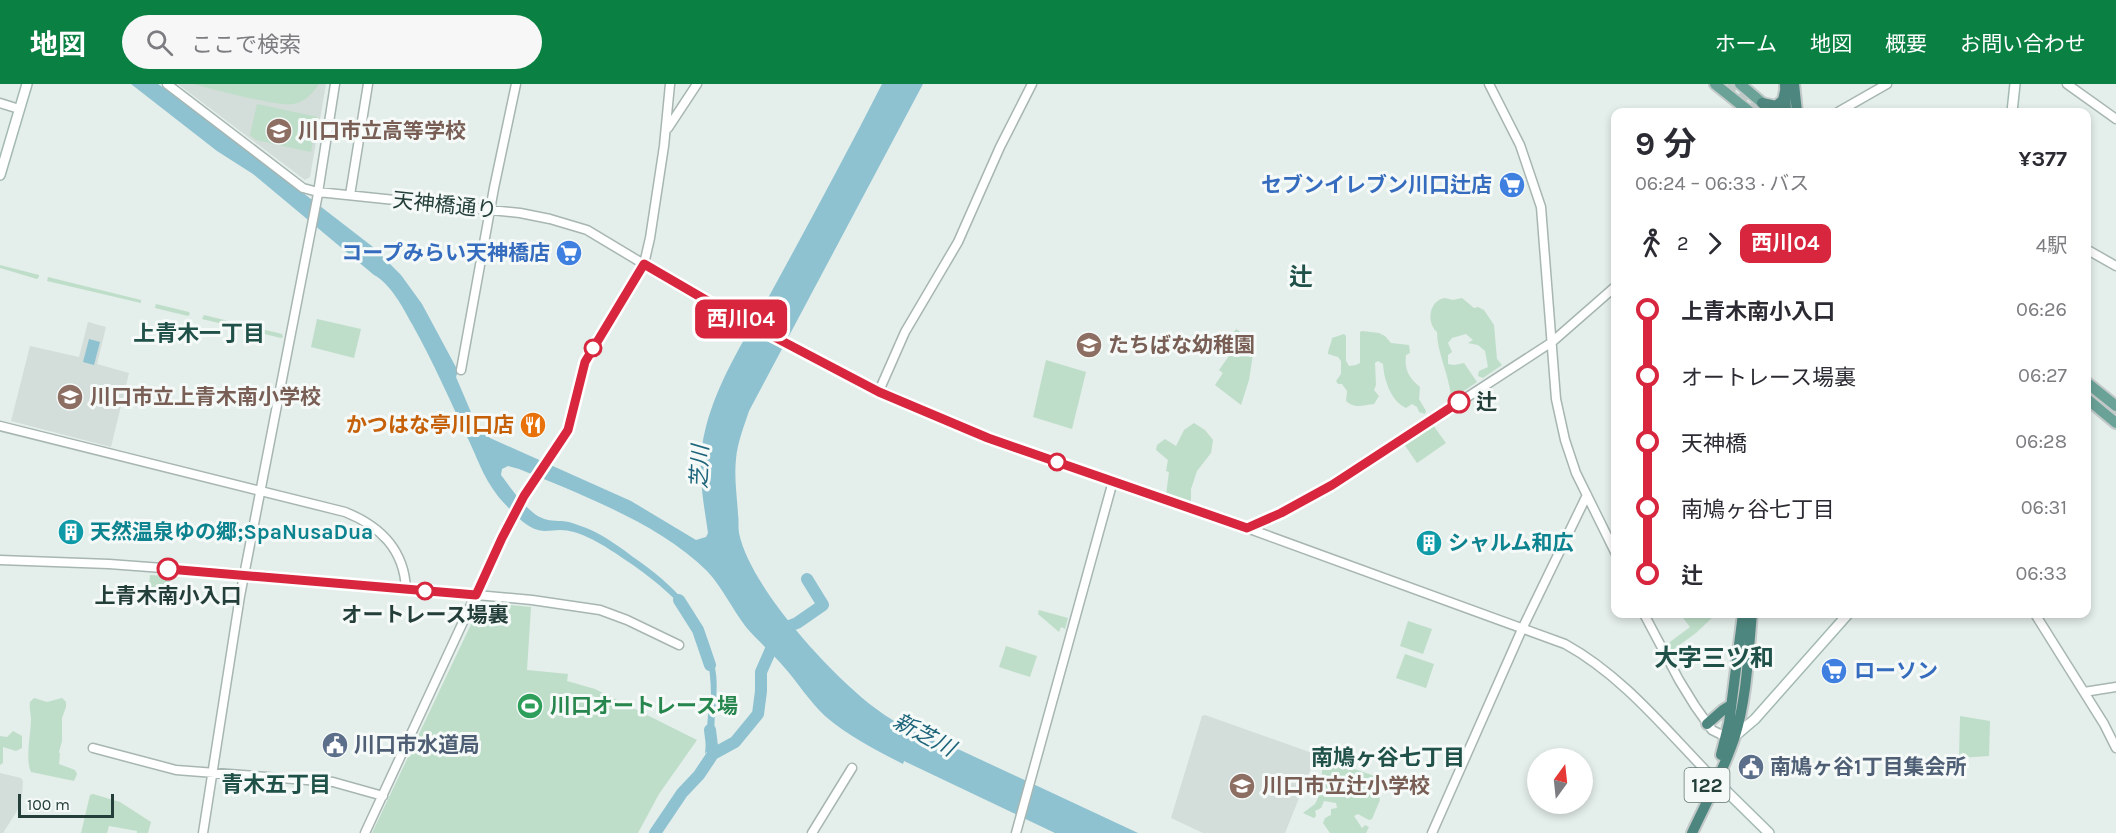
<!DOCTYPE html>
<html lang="ja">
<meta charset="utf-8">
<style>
body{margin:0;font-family:Karla,"Noto Sans JP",sans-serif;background:#f7f7f7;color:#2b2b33;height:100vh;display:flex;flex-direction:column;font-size:22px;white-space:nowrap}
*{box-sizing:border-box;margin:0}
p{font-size:20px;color:#7c7c81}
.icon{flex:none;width:33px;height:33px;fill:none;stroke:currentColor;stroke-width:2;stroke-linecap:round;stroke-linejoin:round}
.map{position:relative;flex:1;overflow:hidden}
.drawer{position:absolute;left:1611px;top:24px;width:480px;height:510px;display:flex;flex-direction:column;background:#fff;border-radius:12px;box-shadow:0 3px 9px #0003}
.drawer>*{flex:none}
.badge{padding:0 12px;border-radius:9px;font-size:21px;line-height:39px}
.needle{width:39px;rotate:15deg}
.fabs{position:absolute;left:1527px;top:664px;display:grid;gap:12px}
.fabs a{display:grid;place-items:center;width:66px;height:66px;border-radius:50%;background:#fff;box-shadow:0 3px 9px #0003;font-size:30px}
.scale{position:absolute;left:18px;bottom:15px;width:96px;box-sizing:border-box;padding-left:6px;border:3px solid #243f3a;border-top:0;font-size:16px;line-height:21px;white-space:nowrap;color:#243f3a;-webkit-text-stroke:4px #f5faf8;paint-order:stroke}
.map>.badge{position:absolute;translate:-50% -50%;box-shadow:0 0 0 3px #fff}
.legs{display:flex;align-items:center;gap:9px;height:66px;padding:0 24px;font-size:20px}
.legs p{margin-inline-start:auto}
.headline{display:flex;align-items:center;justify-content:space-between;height:102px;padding:0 24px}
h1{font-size:33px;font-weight:700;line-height:45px}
ul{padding:0 24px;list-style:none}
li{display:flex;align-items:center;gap:21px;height:66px;font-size:22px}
li i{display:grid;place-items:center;width:9px;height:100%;margin:0 8px;background:currentColor}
li i::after{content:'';width:15px;height:15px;margin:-8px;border:4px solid;border-radius:50%;background:#fff}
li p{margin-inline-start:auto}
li:first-child i{background:linear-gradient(#0000 50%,currentColor 0)}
li:last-child i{background:linear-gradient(currentColor 50%,#0000 0)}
header{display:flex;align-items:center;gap:36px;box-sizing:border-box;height:84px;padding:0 30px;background:#0b8043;color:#fff}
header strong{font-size:28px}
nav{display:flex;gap:33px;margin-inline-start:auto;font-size:21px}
.search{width:420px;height:54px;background:#f7f7f7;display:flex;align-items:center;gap:15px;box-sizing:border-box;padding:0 21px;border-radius:33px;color:#7c7c81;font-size:22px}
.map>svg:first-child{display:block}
</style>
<header>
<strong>地図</strong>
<div class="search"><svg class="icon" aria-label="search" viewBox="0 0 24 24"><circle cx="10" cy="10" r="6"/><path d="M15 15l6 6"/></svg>ここで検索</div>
<nav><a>ホーム</a><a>地図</a><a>概要</a><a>お問い合わせ</a></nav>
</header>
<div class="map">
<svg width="2116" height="749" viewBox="0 0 2116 749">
<rect width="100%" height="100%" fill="#e4eeea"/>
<path fill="#d3ddd9" d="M178,0H326L310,93L305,96Z
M88,238L106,243L97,280L129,289L111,363L11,337L30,262L79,273Z
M1205,631L1315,670L1316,672L1285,749H1203L1171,734L1202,632Z
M0,689L21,694L23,697L22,712L17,727L3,749H0Z"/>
<path fill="#bedec9" d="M194,0H319C312,10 305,18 293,20C279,23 211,5 194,0Z
M257,20L318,33L311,68L256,56L250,51Z
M0,181L39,191V193L37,195L0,184Z
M48,193L141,216V219L47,197Z
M1445,214L1453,216L1462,214L1474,224L1478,223L1484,226L1494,241L1497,275L1502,281L1483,294L1478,292L1479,287L1488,283L1485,267L1478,261L1468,259L1473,256L1466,250L1452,254L1448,259L1452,268L1448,271V280L1454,281L1464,279L1477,298L1455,313L1451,312C1449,291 1437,268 1437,248C1426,239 1429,216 1445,214Z
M156,220L189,228L190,230L188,232L155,224Z
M204,231L282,250L283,253L281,254L202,235Z
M317,235L361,245L354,274L311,263Z
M1236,245L1255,257L1249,296L1241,321L1215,301L1223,289L1219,286L1234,265L1226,260Z
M1362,247L1379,249L1385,252L1391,259L1409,261L1410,269L1406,271C1404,286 1409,294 1420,303L1419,315L1426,327L1425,330L1419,328L1417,323L1412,320L1406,324C1391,317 1384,296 1383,280L1378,277L1375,279L1376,301L1374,306L1379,312L1374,320C1363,321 1354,325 1346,317L1347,307L1342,300H1338L1336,297L1341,290V277L1338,273L1328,270C1328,265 1331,261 1332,254L1344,250L1346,252V277L1349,282L1356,281L1360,279V248Z
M1046,276L1086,288L1072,345L1033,333Z
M1194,339L1205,346L1213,356L1211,369L1197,387L1191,405V418L1189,420L1166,411L1169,388L1166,387L1168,376L1156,366L1157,361L1165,355L1176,362L1184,346Z
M1433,341L1446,359L1417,379L1404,360Z
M150,491L170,492L168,516L148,514Z
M488,519L531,523L527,586L568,590L567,597L595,605L697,656L659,710L638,749H372L474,534Z
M1039,526L1068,534L1065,545L1061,543L1059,548L1038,530Z
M1680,530H1716L1696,549L1671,567L1666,561L1690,543Z
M1408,537L1432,545L1423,570L1400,562Z
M1006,562L1037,572L1030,593L999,583Z
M1405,570L1434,580L1426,604L1396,594Z
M34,614L47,618L62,614L66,618V623L62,634V657L59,668L60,670L59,680L75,686L77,690L74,697L31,688C25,676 31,649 31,636C31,630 29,625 30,618Z
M1960,632L1990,637L1989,672L1959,674Z
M13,647L22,652V664L16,667L3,663V679L0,681V652L7,653Z
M1329,680L1343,681L1386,696L1387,701L1379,711L1380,716L1372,735L1369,736L1358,730L1354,732L1362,744L1365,741L1369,743L1366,749H1330L1323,739L1325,734L1331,731V725L1337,724L1336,719L1324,717L1321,724L1315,727L1316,732L1314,734L1303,729L1315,720L1318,714L1312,708C1313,700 1317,695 1322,690V686Z
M93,710L120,718L151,738L148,749H137V747L109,742L107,749H81L90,711Z"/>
<path fill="#8ec2d1" d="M131,0H158L188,20L373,163L401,191L422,220L458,287L456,293L476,340L490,354L631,417L696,456L706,453L708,449C704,421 698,391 702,363C710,306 746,254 773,205C810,137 847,69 882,0H923L749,327C744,342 737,360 736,375C734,394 737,412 738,430C739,436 738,443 739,449C750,503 830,590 875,624C900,643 930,657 960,666L1138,749H1055L904,677L903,680C876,666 848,652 825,632C809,617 798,599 784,583C772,569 758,557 746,543C732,525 723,504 707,487C660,440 580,410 519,385L508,382L502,385L501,391C510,403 528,429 542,434C550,438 560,436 569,438C576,440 584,443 591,446C606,453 620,463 633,473C674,501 707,533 715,584C720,608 712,632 715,657L705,670L709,618L711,615C712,548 685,518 633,481C618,471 603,460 587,453C579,449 569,446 560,446C553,446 545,448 538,446C525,443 512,427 503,418C485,397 481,383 470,359C451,319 434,279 412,240C403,224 391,200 374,191L253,90L217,67Z
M89,255L100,258L94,281L83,278Z"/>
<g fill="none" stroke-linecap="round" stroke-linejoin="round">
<path stroke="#8ec2d1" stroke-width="12" d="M679,516L698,546L710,581
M779,546L797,539L823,521L807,495
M710,646L713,670
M655,749L682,709L699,691L713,670L735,658L758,630L761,607V588L776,554"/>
<path stroke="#becbc7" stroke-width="10" stroke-dasharray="10 5" stroke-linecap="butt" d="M1728,0L1762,28
M2086,306L2116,331"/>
<defs>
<path id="tertiary" d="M167,0L303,104L318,108L520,129L550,135L587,146L682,203L860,298L988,354L1247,444L1565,560C1623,592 1665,645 1711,692
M1489,0L1520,61L1541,123L1556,315L1565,356L1576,389L1616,470
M2067,0L2116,35
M0,19L19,25
M1838,28L1887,0
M668,44L697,0
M350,111L368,0
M2086,165L2116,182
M461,286L494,104L516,0
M879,307L905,248L958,158L1000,63L1032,0
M0,342L345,428C380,442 404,465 406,505
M1247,444L1281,429L1332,401L1552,258L1616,202
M0,476L109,480L243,490L532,516L600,526L627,536L679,561
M1644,530L1679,596L1695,622L1712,646L1726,653
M2035,530L2104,640L2116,664
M2084,608L2116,603
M93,664L176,686L333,698L383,712
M203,749L240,512L317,115L335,0
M365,749L502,454L524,412L568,346L585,278L644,180L650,154L664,62L670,0
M812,749L852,684
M1016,749L1113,397
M1432,749L1523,543L1587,411"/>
<path id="secondary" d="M2012,28L2015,0
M0,91L27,0
M1731,652H1735L1755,635L1848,530
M1711,692L1769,749"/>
<path id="primary" d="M1715,0L1750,28
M1740,0L1773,28
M2086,298L2116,322
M2086,314L2116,339"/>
<path id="trunk" d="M1785,0L1786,28
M1794,0L1797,28
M1762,19L1776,22L1783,16L1785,7
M1707,640L1723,626L1731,621
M1721,671L1729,639L1743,530
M1692,749C1707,717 1724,686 1735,652C1747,613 1748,570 1752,530"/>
</defs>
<use href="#tertiary" stroke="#a7b6b2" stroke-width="11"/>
<use href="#secondary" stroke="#a3b9b3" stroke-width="12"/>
<use href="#primary" stroke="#c2c9c8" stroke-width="14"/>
<use href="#trunk" stroke="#c2c9c8" stroke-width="14"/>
<use href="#tertiary" stroke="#fff" stroke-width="8"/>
<use href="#secondary" stroke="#fff" stroke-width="9"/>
<use href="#primary" stroke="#6aa298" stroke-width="10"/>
<use href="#trunk" stroke="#4d867e" stroke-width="10"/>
</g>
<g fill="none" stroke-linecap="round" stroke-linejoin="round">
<defs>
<path id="line-1" d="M168,485L476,511L502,454L524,412L568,346L585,278L644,180L723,226L879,308L988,354L1247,444L1281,429L1332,401L1459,318"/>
</defs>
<use href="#line-1" stroke="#fff" stroke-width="14"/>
<use href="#line-1" stroke="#d7263d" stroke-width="9"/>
</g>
<defs>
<symbol id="school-disc" viewBox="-11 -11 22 22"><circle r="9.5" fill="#8d6e63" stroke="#f5faf8"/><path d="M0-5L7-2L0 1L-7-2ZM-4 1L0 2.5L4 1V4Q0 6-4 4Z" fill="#fff"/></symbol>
<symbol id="supermarket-disc" viewBox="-11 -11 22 22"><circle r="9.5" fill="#3f7fe0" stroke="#f5faf8"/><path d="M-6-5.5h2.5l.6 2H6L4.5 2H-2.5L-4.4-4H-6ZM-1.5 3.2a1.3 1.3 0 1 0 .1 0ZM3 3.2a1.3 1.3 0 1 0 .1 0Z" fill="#fff"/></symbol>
<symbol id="restaurant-disc" viewBox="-11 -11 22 22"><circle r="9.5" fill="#e8710a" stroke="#f5faf8"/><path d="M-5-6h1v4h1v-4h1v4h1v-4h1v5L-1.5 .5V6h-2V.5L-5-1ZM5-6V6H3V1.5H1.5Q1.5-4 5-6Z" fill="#fff"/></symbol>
<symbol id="building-disc" viewBox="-11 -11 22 22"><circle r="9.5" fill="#0f9aa8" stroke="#f5faf8"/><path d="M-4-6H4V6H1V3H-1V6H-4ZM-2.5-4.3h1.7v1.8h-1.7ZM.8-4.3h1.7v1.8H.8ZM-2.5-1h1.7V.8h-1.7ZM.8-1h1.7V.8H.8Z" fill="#fff"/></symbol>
<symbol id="stadium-disc" viewBox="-11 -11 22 22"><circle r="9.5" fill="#2e9e5b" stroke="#f5faf8"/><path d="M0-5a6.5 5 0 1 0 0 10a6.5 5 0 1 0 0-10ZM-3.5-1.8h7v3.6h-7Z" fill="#fff"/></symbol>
<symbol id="civic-disc" viewBox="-11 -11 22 22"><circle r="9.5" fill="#5c6f8a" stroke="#f5faf8"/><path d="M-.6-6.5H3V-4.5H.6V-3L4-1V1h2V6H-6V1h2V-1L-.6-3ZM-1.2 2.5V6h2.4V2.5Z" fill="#fff"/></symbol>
</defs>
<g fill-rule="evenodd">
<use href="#school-disc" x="264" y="32" width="30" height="30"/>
<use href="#supermarket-disc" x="1497" y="86" width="30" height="30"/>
<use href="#supermarket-disc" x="554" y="154" width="30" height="30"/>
<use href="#school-disc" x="1074" y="246" width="30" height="30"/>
<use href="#school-disc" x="55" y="298" width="30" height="30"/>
<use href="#restaurant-disc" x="518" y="326" width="30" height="30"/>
<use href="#building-disc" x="56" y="433" width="30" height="30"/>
<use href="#building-disc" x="1414" y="444" width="30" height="30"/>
<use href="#supermarket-disc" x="1819" y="572" width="30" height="30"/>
<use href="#stadium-disc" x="515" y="607" width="30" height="30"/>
<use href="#civic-disc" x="320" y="646" width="30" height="30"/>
<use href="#civic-disc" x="1736" y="668" width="30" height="30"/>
<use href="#school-disc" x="1227" y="687" width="30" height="30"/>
</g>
<g fill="#fff" stroke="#d7263d" stroke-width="3">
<circle cx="593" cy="264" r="8"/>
<circle cx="1459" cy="318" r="10"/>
<circle cx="1057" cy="378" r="8"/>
<circle cx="168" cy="485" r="10"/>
<circle cx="425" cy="507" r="8"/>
</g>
<g text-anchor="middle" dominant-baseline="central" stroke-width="6" stroke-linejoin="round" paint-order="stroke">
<rect fill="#f5faf8" stroke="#637773" stroke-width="1.5" x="1684.5" y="684" width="45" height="34" rx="4.5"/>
<g font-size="20" font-weight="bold" fill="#243f3a">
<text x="1707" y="701">122</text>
</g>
<g font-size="21" font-weight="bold" fill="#785e54" stroke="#f5faf8" text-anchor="start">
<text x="298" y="47">川口市立高等学校</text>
<text x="1108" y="261">たちばな幼稚園</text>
<text x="90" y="313">川口市立上青木南小学校</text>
<text x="1262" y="702">川口市立辻小学校</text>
</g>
<g font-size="21" font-weight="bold" fill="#366cbe" stroke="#f5faf8" text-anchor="end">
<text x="1492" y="101">セブンイレブン川口辻店</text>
<text x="550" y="169">コープみらい天神橋店</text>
<text x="1854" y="587" text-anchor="start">ローソン</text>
</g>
<g font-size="21" fill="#243f3a" stroke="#f5faf8">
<text transform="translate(445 121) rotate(6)">天神橋通り</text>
</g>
<g font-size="21" font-weight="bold" fill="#243f3a" stroke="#f5faf8">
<text x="1476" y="318" text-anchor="start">辻</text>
<text x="168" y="512">上青木南小入口</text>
<text x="425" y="531">オートレース場裏</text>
</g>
<g font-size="21" font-weight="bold" fill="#c56008" stroke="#f5faf8" text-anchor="end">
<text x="514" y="341">かつはな亭川口店</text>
</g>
<g font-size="21" font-weight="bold" fill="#0d838f" stroke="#f5faf8" text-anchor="start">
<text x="90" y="448">天然温泉ゆの郷;SpaNusaDua</text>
<text x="1448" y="459">シャルム和広</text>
</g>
<g font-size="21" font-weight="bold" fill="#27864d" stroke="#f5faf8" text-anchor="start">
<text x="550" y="622">川口オートレース場</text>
</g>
<g font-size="21" font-weight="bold" fill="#4e5e75" stroke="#f5faf8" text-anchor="start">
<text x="354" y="661">川口市水道局</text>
<text x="1770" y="683">南鳩ヶ谷1丁目集会所</text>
</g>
<g font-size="22" font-weight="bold" fill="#205149" stroke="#f5faf8">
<text x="199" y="250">上青木一丁目</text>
<text x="1388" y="674">南鳩ヶ谷七丁目</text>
<text x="276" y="701">青木五丁目</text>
</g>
<g font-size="22" font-style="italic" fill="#1e657b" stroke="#f5faf8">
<text transform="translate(700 383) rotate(-88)">芝川</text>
<text transform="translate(924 651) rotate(28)">新芝川</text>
</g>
<g font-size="24" font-weight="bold" fill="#205149" stroke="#f5faf8">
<text x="1301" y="193">辻</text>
<text x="1714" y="574">大字三ツ和</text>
</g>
</g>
</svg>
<div class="fabs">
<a><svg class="needle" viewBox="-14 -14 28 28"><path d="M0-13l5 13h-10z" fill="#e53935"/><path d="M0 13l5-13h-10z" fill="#7c7c81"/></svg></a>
</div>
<div class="scale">100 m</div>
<b class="badge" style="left:741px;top:235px;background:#d7263d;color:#fff">西川04</b>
<section class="drawer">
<div class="headline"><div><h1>9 分</h1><p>06:24 – 06:33 · バス</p></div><b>¥377</b></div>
<div class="legs"><svg class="icon" aria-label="walk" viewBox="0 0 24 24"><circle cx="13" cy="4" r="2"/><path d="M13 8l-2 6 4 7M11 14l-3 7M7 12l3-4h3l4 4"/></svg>2<svg class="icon" aria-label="forward" viewBox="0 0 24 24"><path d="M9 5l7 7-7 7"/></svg><b class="badge" style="background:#d7263d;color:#fff">西川04</b><p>4駅</p></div>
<ul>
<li><i style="color:#d7263d"></i><b>上青木南小入口</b><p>06:26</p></li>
<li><i style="color:#d7263d"></i><span>オートレース場裏</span><p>06:27</p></li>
<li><i style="color:#d7263d"></i><span>天神橋</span><p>06:28</p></li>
<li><i style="color:#d7263d"></i><span>南鳩ヶ谷七丁目</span><p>06:31</p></li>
<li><i style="color:#d7263d"></i><b>辻</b><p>06:33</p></li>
</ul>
</section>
</div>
